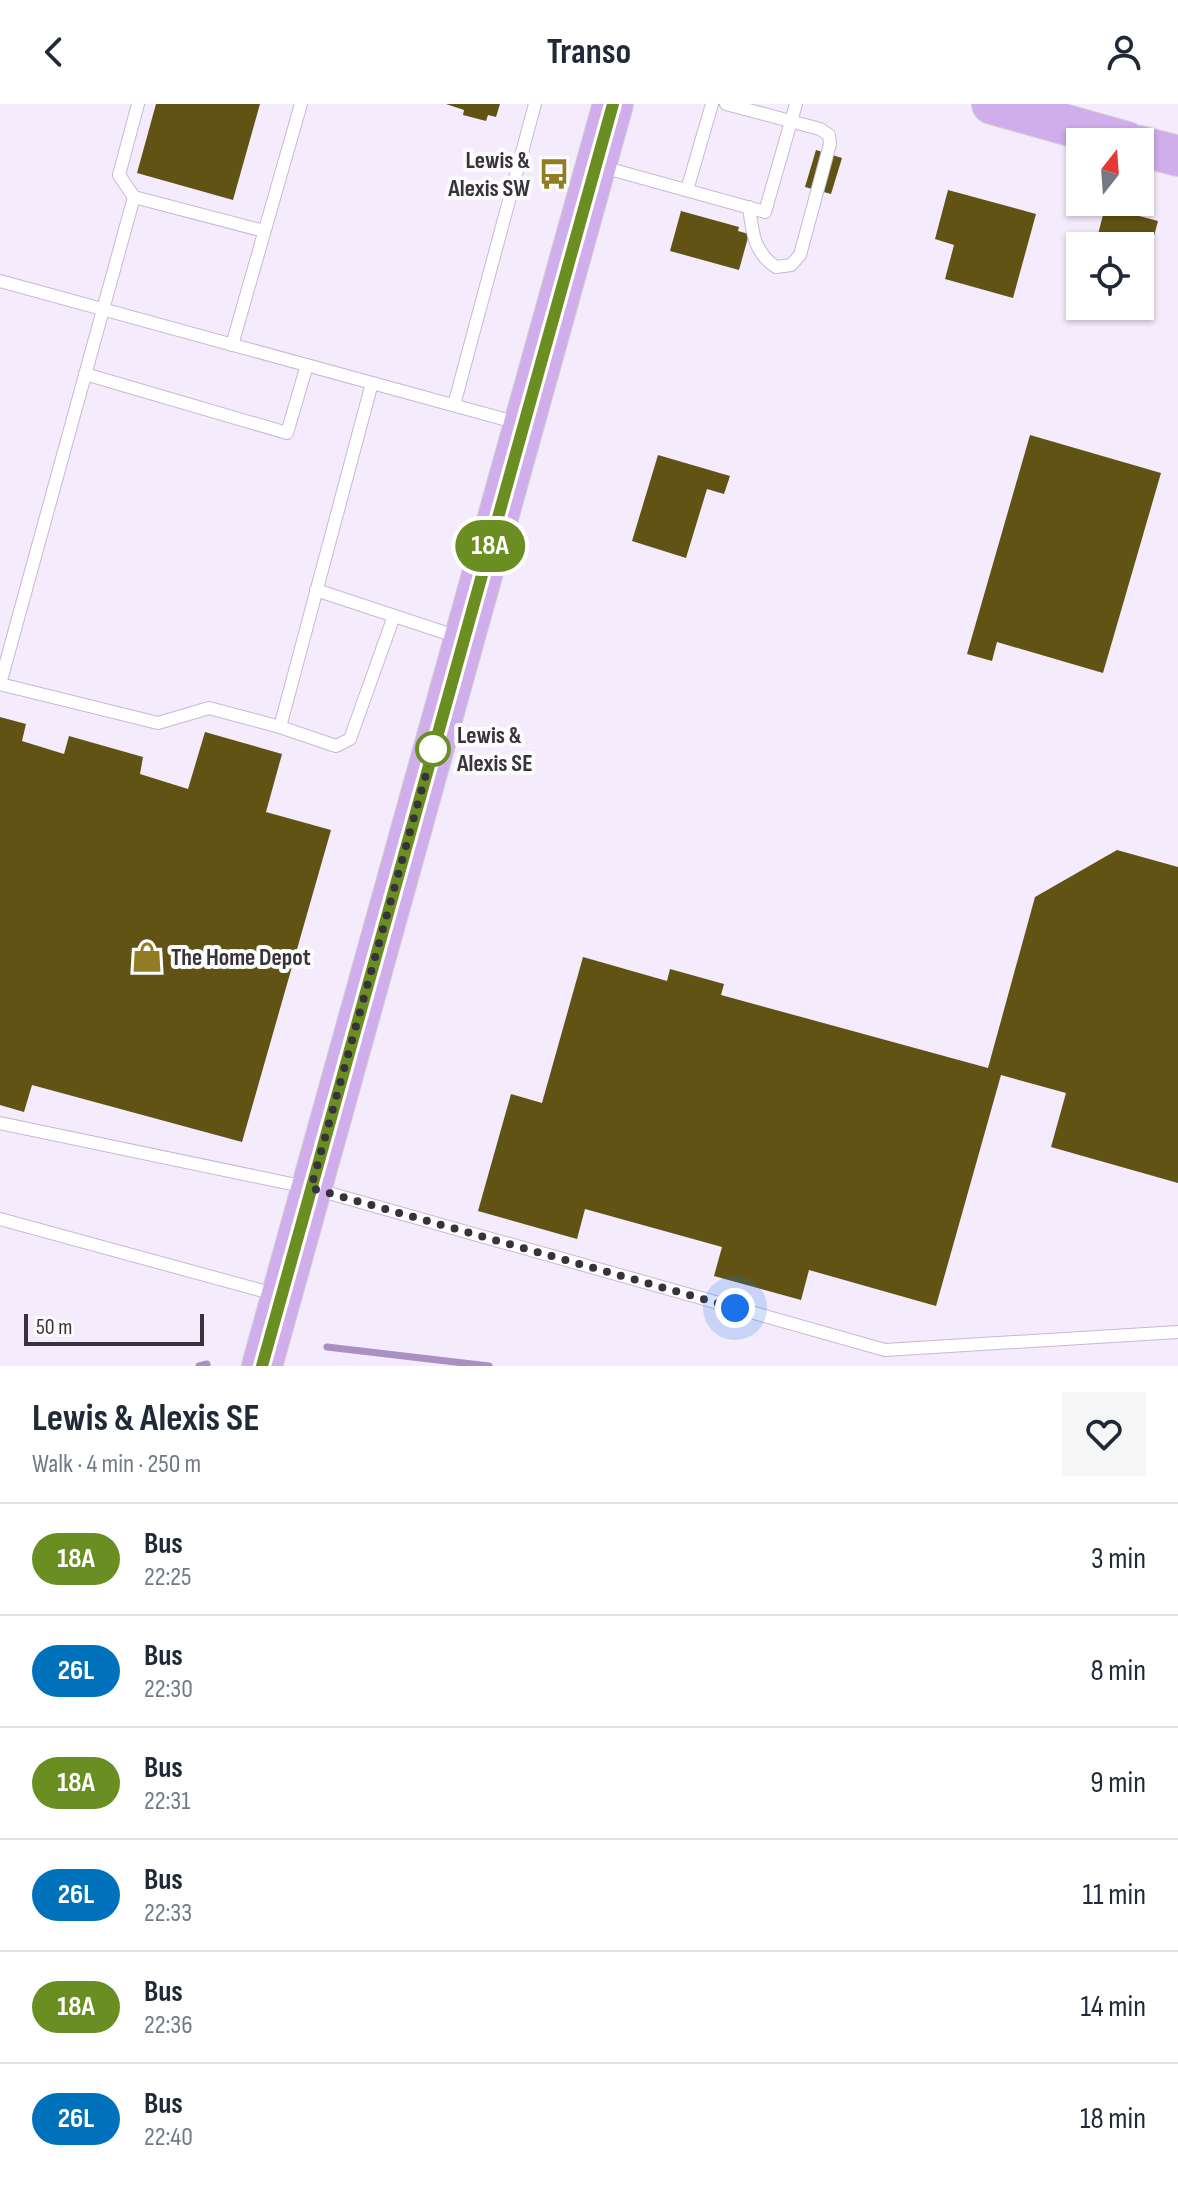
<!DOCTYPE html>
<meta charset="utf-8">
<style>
body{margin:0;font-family:"Sofia Sans Condensed",sans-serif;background:#f6f6f7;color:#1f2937;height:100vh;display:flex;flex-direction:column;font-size:30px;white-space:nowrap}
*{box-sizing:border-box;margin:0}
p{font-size:26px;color:#747a83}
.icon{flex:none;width:44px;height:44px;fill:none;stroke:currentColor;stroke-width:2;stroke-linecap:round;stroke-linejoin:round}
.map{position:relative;height:1262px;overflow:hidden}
.drawer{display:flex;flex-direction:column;background:#fff;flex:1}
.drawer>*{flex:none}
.badge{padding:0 16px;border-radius:26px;font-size:28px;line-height:52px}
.needle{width:52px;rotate:17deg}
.fabs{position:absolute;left:1066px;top:24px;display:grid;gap:16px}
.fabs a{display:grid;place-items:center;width:88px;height:88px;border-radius:0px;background:#fff;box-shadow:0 2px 6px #0004;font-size:40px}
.scale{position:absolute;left:24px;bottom:20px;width:180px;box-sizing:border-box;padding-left:8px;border:4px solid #37323c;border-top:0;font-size:22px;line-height:28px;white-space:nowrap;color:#37323c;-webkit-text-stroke:6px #fcfcfc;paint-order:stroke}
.you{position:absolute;width:40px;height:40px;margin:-20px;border:6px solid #fff;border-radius:50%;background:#1a73e8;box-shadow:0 0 0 12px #1a73e833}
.map>.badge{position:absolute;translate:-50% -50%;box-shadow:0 0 0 4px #fff}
.round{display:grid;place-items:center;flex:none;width:84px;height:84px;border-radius:0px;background:#f6f6f7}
.summary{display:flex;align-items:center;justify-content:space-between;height:136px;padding:0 32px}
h1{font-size:38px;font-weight:700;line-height:60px}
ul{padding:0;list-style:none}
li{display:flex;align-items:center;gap:24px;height:112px;padding:0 32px;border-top:2px solid #e0e1e3}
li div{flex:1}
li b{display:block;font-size:30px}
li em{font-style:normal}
li .badge{min-width:88px;font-weight:700;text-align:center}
header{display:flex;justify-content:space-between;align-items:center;height:104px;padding:0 32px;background:#fff;font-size:36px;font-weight:700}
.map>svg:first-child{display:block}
</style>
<header><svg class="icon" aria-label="back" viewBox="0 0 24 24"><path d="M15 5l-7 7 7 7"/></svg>Transo<svg class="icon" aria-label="person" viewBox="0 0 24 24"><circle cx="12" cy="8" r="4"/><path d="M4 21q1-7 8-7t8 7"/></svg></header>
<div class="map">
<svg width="1178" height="1262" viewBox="0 0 1178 1262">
<rect width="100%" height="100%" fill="#f4ebfc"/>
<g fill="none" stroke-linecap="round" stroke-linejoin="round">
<path stroke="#ab8fc3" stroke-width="7" d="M327,1243L489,1262
M199,1262L207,1260"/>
</g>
<path fill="#615314" d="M156,0H260L233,96L137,69Z
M446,0H500L496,13L488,11L486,17L463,11L464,6Z
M816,46L842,54L831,90L805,83Z
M948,86L1036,110L1013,194L945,175L954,141L935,135Z
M1105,103L1158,117L1141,181L1140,142H1095Z
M681,107L739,123L738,127L749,130L739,166L670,147Z
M1030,331L1161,369L1103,569L997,538L992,557L967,550Z
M658,351L730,372L724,390L707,385L686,454L632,437Z
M0,613L26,620L22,637L64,650L69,632L143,653L140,670L188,685L205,628L282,650L266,708L331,726L242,1038L32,981L24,1008L0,1001Z
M1117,746L1178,763V1079L1051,1043L1066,989L1001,971L936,1202L809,1166L801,1196L714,1172L722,1143L585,1105L577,1135L478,1107L511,990L542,999L583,853L667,877L670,865L724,880L721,891L988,964L1035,793Z"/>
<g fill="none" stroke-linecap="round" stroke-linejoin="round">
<defs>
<path id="service" d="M726,0L820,25L829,31L830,40L800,151L791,161L776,163C754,149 752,127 749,103
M599,62L765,108L796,0
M687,86L712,0
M134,93L264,127
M0,177L518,319
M232,241L301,0
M85,270L287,329L307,261
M454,301L535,0
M316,486L458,533
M0,580L158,619L209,604L280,623L372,279
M0,580L134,93L119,71L138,0
M280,623L336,642L350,635L394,512
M0,1019L311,1084L885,1246L1178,1228
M0,1115L278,1191"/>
<path id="primary" d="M992,0L1127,38
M1140,42L1178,52
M262,1262L613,0"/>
</defs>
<use href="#service" stroke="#c7b9d3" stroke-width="14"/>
<use href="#primary" stroke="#d3d2d4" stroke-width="42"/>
<use href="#service" stroke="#fff" stroke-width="12"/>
<use href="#primary" stroke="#d0adeb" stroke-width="40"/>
</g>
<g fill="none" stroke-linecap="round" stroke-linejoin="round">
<defs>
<path id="line" d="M262,1262L613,0"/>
</defs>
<use href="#line" stroke="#fff" stroke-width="18"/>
<use href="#line" stroke="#6b8e23" stroke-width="12"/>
<path stroke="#37323c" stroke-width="8" stroke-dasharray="0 14.4" d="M433,645L311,1084L735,1204"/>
</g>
<defs>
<symbol id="bus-bare" viewBox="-9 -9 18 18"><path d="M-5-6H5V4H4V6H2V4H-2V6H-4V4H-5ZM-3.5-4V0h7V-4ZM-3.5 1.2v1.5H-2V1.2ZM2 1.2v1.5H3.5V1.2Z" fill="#907c23" stroke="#fcfcfc" stroke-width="2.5" paint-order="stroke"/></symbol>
<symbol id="shop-bare" viewBox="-9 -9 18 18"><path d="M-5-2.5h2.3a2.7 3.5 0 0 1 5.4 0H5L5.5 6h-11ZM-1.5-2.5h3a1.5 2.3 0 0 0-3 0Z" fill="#907c23" stroke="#fcfcfc" stroke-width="2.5" paint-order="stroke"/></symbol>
</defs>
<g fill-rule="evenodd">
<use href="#bus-bare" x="532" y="48" width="44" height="44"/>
<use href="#shop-bare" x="125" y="831" width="44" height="44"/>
</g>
<circle fill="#fff" stroke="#6b8e23" stroke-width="4" cx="433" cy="645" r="16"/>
<g text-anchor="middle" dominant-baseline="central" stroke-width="8" stroke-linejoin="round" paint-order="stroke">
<g font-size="24" font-weight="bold" fill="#37323c" stroke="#fcfcfc" text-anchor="end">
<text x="530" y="56">Lewis &amp;<tspan x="530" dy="28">Alexis SW</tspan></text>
<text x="171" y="853" text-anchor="start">The Home Depot</text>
</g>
<g font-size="24" font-weight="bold" fill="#37323c" stroke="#fcfcfc" text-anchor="start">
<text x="457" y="631">Lewis &amp;<tspan x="457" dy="28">Alexis SE</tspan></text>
</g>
</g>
</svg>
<div class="fabs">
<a><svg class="needle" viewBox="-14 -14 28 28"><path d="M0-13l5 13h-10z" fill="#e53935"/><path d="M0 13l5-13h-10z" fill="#747a83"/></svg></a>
<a><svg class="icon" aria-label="locate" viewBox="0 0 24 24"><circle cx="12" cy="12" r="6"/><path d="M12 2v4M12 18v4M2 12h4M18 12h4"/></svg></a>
</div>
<div class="scale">50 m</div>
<div class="you" style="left:735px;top:1204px"></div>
<b class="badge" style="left:490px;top:442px;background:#6b8e23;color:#fff">18A</b>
</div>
<section class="drawer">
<div class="summary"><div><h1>Lewis &amp; Alexis SE</h1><p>Walk · 4 min · 250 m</p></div><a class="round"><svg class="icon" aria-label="heart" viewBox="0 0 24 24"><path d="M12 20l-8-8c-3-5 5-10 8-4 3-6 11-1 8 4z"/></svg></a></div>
<ul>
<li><span class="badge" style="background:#6b8e23;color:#fff">18A</span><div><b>Bus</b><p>22:25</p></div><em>3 min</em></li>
<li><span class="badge" style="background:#0072bc;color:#fff">26L</span><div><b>Bus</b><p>22:30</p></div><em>8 min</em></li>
<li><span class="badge" style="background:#6b8e23;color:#fff">18A</span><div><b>Bus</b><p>22:31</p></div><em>9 min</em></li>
<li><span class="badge" style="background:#0072bc;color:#fff">26L</span><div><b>Bus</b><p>22:33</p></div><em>11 min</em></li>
<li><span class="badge" style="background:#6b8e23;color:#fff">18A</span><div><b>Bus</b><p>22:36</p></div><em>14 min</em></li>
<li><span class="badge" style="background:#0072bc;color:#fff">26L</span><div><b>Bus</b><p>22:40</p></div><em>18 min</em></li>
</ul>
</section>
